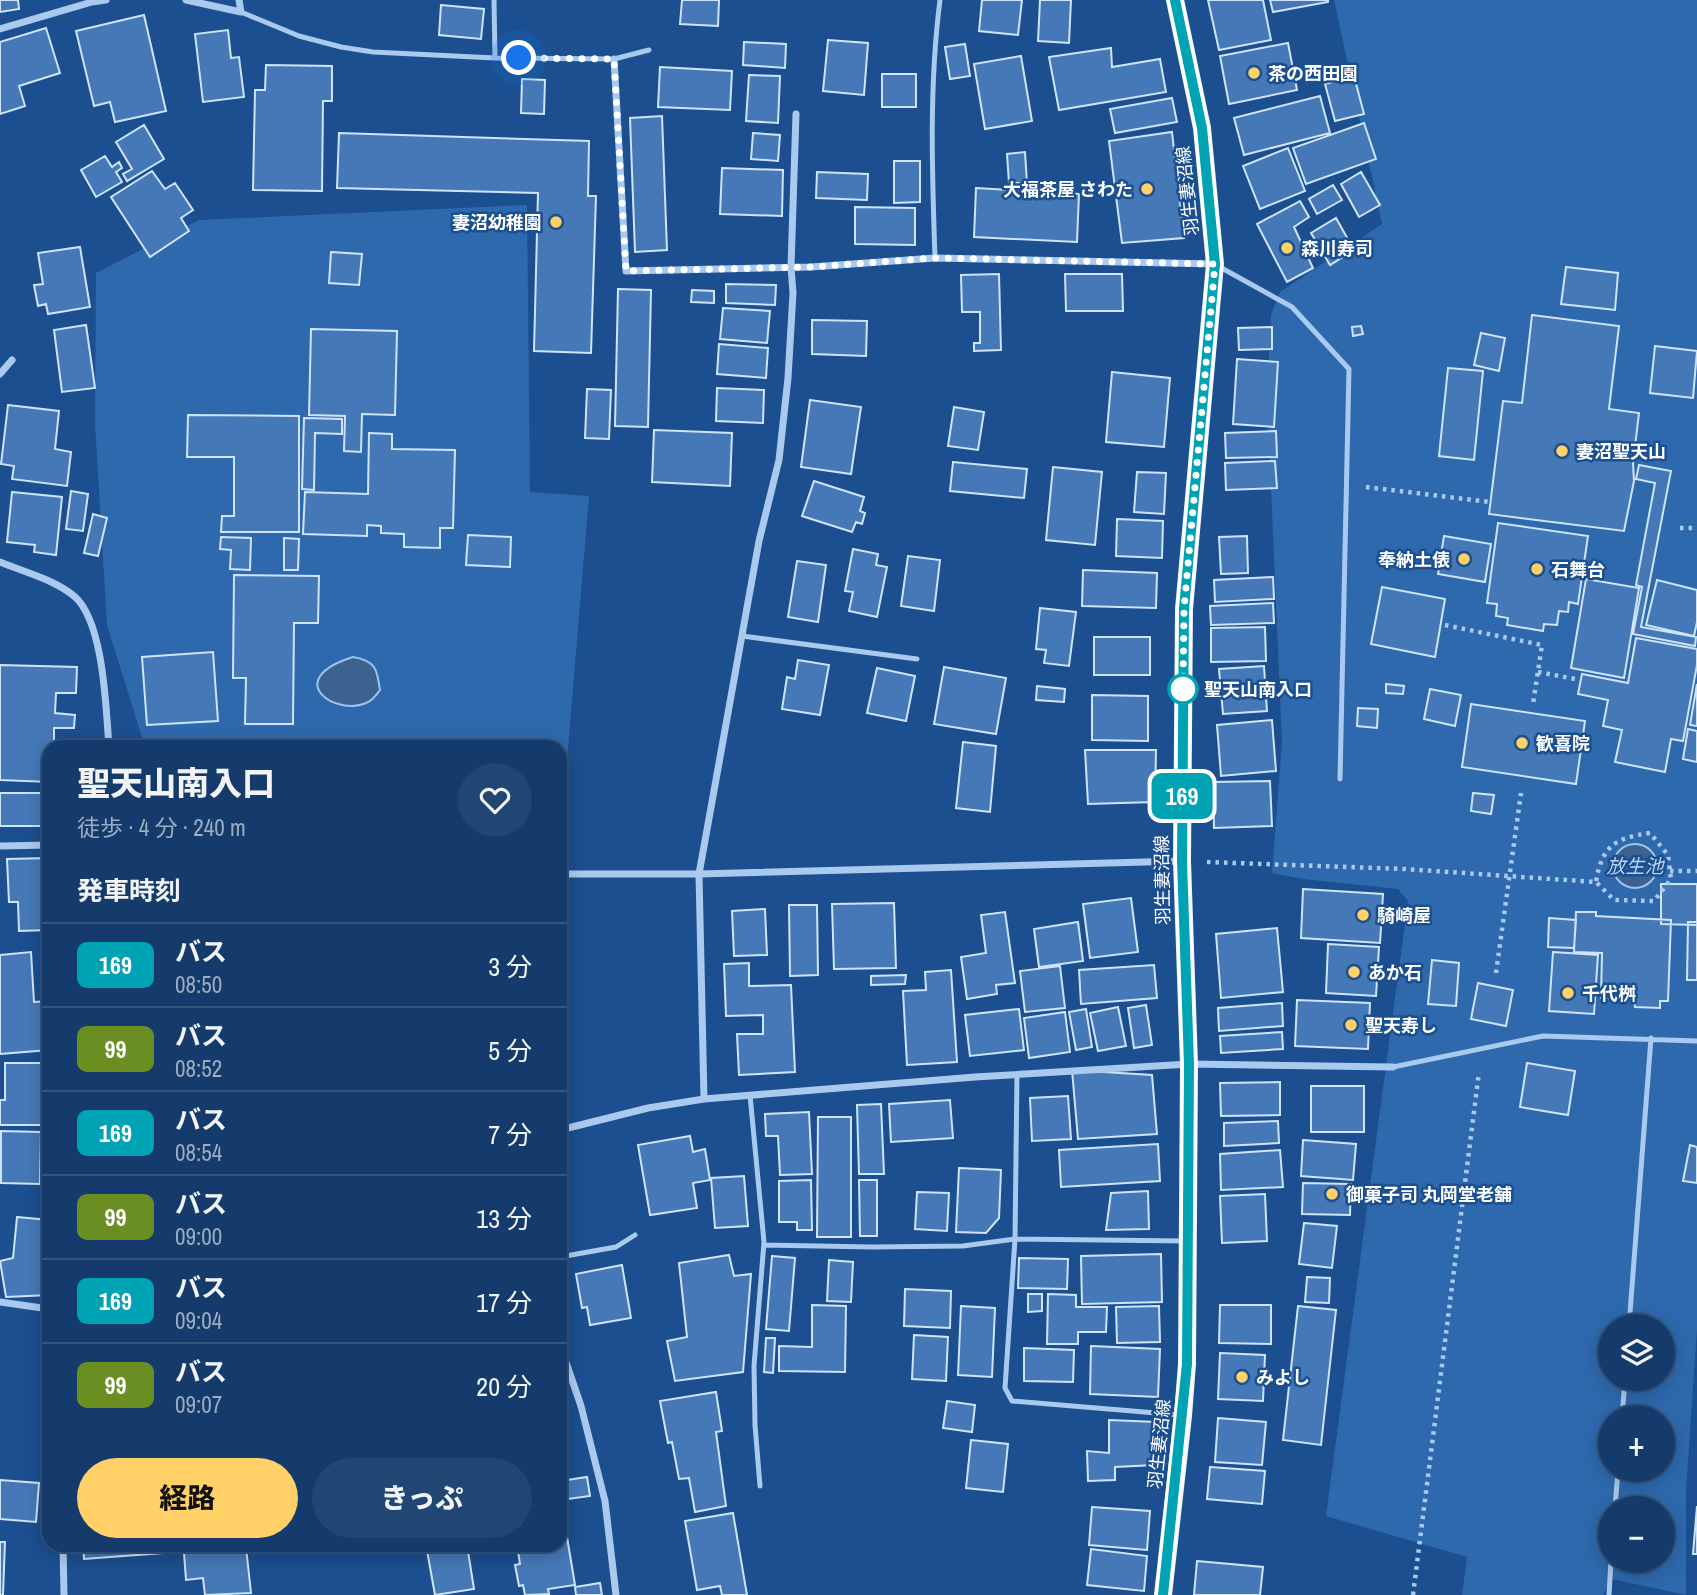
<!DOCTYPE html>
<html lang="ja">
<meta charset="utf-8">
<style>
body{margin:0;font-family:"Archivo Narrow","Noto Sans JP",sans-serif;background:#214673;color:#f1f3f6;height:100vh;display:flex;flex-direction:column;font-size:26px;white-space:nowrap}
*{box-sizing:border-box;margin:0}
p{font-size:23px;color:#9dadc1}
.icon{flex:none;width:38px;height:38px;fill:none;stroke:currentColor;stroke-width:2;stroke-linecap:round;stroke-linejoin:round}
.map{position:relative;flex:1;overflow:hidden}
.panel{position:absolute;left:42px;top:740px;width:525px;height:812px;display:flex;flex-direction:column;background:#143b6b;border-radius:21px;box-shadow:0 4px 18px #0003,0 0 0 2px #33557e}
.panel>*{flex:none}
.badge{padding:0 14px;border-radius:10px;font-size:24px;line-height:46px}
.buttons{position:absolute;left:1598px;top:1314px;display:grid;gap:14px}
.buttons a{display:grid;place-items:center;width:77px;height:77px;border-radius:50%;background:#143b6b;box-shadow:0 4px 18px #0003,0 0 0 2px #33557e;font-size:35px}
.you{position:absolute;width:35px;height:35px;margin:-18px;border:5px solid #fff;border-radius:50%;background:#1a73e8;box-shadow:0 0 0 10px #1a73e833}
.map>.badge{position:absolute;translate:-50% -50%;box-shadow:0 0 0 4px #fff}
h2{padding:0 35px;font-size:26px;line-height:63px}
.round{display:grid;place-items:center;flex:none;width:74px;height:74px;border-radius:37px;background:#214673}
.head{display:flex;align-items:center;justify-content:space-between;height:119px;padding:0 35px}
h1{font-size:33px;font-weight:800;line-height:52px}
.cta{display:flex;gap:14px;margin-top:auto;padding:14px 35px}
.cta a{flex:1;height:80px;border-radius:42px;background:#ffd166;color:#111;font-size:28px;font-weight:800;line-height:80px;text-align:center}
.cta a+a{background:#214673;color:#f1f3f6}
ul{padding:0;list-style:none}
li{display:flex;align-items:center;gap:21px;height:84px;padding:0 35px;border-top:2px solid #33557e}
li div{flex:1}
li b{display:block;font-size:26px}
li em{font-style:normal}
li .badge{min-width:77px;font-weight:700;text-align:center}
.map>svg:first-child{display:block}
</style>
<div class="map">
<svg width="1697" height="1595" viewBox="0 0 1697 1595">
<rect width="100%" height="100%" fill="#1b4f8f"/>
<path fill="#2e69ad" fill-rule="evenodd" d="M1334,0H1697V1329L1686,1490V1595L1612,1579L1603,1595H1462L1467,1557L1326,1516L1408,901L1398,889L1303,879L1272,873L1282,742L1267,396L1271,315L1280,292L1382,224ZM1610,1326H1662V1379H1610ZM1610,1418H1662V1470H1610ZM1610,1508H1662V1561H1610Z
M527,205L530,492L589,496L560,845V747H145L107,625L95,423L96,273L199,220Z"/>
<path fill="#3c6290" stroke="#9cc4f0" stroke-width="2" d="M353,657C376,661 377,669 380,690C377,694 373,700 368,702C337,718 280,680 353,657Z
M1613 866a22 22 0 1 1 44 0a22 22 0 1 1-44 0Z"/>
<path fill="#4478b7" stroke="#cfe3fa" stroke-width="2" d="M0,0H18L19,9L0,12Z
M682,0H719L718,26L680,24Z
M982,0H1022L1018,35L979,31Z
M1040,0H1071L1069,43L1038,41Z
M1208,0H1263L1271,40L1219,50Z
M1270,0H1328V2L1273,12Z
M441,5L484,9L481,39L439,35Z
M144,15L166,111L115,122L110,102L94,106L76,31Z
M46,28L60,73L19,86L25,106L0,114V42Z
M228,30L231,58L239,57L244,97L203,102L195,34Z
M828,40L868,43L864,95L823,91Z
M744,42L786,44L785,68L743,65Z
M1288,43L1297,90L1229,104L1220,56Z
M965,44L970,76L950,79L945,47Z
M1111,48L1112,67L1160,59L1166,92L1059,110L1049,57Z
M1021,56L1032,121L985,129L974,64Z
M266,65L332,66V101H323L322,191L253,190L255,90H265Z
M660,67L732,71L730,110L658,107Z
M882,74H916V107H882Z
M749,75L780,76L778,123L746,121Z
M1354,76L1364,114L1335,121L1325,84Z
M522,79L545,80L544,114L521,113Z
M1320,96L1330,133L1244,155L1234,118Z
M1172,98L1177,122L1115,133L1110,109Z
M662,116L667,250L635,252L630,118Z
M1364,123L1376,159L1306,184L1293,148Z
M144,125L164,159L127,181L123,174L132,169L116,142Z
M1172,132L1184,238L1122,243L1109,141Z
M339,133L589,141L588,196H596L591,353L534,351L538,193L337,188Z
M753,133L780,135L778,161L751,159Z
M1288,148L1305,191L1260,209L1243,166Z
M1025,152L1027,183H1009L1007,154Z
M105,156L112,167L119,162L122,168L116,172L122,182L96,197L81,170Z
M894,161H920V202L894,203Z
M722,168L783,170L782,216L720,214Z
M152,171L165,189L175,183L193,210L181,218L189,231L150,257L111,197Z
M817,172L868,174L867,200L816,198Z
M1361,172L1380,205L1359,217L1341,184Z
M1333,185L1342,200L1317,214L1309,199Z
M976,188L1079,194L1077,242L974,237Z
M1300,201L1309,217L1294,227L1313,268L1287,282L1257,224Z
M855,207L915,208V245L855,244Z
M1336,218L1354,250L1330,265L1311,233Z
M80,247L90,307L48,314L46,304L38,306L34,285L43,284L38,253Z
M331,252L362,254L359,285L329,283Z
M1566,267L1618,273L1615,310L1561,304Z
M999,274L1001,350L974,351V343H980V312H962L961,275Z
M1065,274H1122L1123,311H1066Z
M726,284L776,285L775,305L726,303Z
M618,289L651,290L648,427L615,426Z
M692,290L714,291V303L691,302Z
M723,308L770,311L767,343L720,339Z
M1532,315L1619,326L1609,409L1639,413L1633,463L1634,481L1624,531L1489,514L1503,401L1522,403Z
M812,320L867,321L866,356L812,354Z
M86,325L95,388L62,392L54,330Z
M1361,326L1363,334L1353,336L1352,327Z
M1272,327V349L1239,350L1238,328Z
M311,329L397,331L395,415L362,414L361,452L344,451L345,416L309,415Z
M1481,333L1505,338L1499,371L1474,365Z
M719,344L768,348L766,378L717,374Z
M1655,346L1697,351L1693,398L1650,393Z
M1237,359L1278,362L1274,427L1233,424Z
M1448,368L1483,371L1474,460L1439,456Z
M1112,372L1170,378L1164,447L1106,442Z
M717,388L764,390L763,423L716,421Z
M587,389L611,390L609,439L585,438Z
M810,400L861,407L851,474L801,467Z
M8,405L59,411L55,449L71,452L67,486L12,479L14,466L1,464Z
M954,407L984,412L978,450L948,446Z
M188,415L299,416V532H221L222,516H234V457H187Z
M304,418L342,419V434L315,433L314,490L302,489Z
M654,430L732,433L730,486L652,482Z
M1276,431L1277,457L1226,458L1225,433Z
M369,433L392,434V449L455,450L453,528H440V548L404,547V534L381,533V526L367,525V536L303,534L305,492L368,494Z
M1275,461L1277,488L1226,490L1225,463Z
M953,462L1027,469L1024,498L950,491Z
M1639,465L1671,471L1641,627L1696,637L1695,646L1633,634L1642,587L1636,585L1655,483L1636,479Z
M1053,467L1102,472L1095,545L1046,540Z
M1137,472L1166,473L1164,514L1134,512Z
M814,481L864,497L860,511L865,513L862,524L856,522L852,532L802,516Z
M71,491L88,494L83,531L66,529Z
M12,492L62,497L56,555L34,552L35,545L7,542Z
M93,514L107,518L98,556L84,553Z
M1117,519L1163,521L1162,558L1116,556Z
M1498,523L1588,536L1578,604L1569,602L1568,612L1559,611L1557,625L1544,624L1543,631L1507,625L1508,618L1496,616L1497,604L1487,603Z
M468,535L511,537L510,567L466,565Z
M1247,536L1248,573L1221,574L1219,537Z
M1444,536L1491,544L1485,582L1438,574Z
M221,537L251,538L250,570L230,569L231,550L220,549Z
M284,538L299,539L298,570H284Z
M853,549L878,554L876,565L887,567L877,617L849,611L853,592L845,591Z
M908,556L940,560L934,611L901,606Z
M797,561L826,565L818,622L788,617Z
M1083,570L1157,573L1156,608L1082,606Z
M234,575L319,576L318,623H294L293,724H245L246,678H233Z
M1273,577L1274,599L1215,602L1214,580Z
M1586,579L1639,588L1624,678L1571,668Z
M1657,580L1697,590V622L1694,636L1646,625Z
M1382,587L1445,599L1435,657L1371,644Z
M1273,603L1274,623L1211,625L1210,606Z
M1040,608L1076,612L1069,666L1044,663L1046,650L1036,649Z
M1265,627L1266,661L1211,662V628Z
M1094,637H1150V675H1094Z
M1636,638L1697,649V665L1683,741L1671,739L1665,772L1615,762L1622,730L1603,726L1608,700L1578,694L1582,674L1628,683Z
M213,652L218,721L147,725L142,657Z
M798,660L829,665L820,715L782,709L787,677L795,679Z
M0,665L77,667L76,693H56L55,713L75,715L74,728H54V747H49V782L0,780Z
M1264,666L1267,711L1223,714L1219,669Z
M944,667L1006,678L996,734L934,724Z
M877,668L915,676L906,721L867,713Z
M1386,684L1404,686L1403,694L1386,693Z
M1697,684V726L1690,725Z
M1037,686L1065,689L1064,702L1036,700Z
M1430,689L1461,695L1455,726L1424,719Z
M1092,695L1148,696V741L1092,740Z
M1471,704L1585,721L1576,784L1462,767Z
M1358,708L1378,709L1377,728L1357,726Z
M1272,720L1276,771L1221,776L1217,725Z
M1688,729L1697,731V762L1683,759Z
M963,742L996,746L990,812L956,808Z
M1085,750H1156L1155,802L1088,804Z
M1270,781L1272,826L1214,828L1213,782Z
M0,793H49V826H0Z
M1473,793L1494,795L1491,814L1471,811Z
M49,858V930L19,931L18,902H9L7,859Z
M1661,884H1697V925L1661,924Z
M1303,889L1383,894L1380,943L1301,938Z
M1131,898L1138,952L1090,958L1083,904Z
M894,903L896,968L834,969L832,904Z
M789,905H817L818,975L790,976Z
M765,909L767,955L734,956L732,911Z
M1005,912L1015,983L996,985L997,994L967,999L961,957L986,953L981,915Z
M1576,912H1596V916L1671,920L1668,1001H1660V1008L1635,1007L1634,999L1601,998L1602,953L1574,952Z
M1549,918L1576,920L1574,948L1548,947Z
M1078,922L1083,961L1039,967L1034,929Z
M1688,922H1697V980H1687Z
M1277,928L1283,992L1221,998L1216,934Z
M1328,944L1379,947L1376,996L1326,993Z
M31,952L34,1002L49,1001V1050L0,1054V955Z
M1553,952L1598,955L1594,1014L1549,1011Z
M1432,960L1459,963L1456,1006L1428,1004Z
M749,963V986L791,985L795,1072L739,1075L737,1034H763V1015L726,1016L724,964Z
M1154,965L1157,998L1081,1004L1079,970Z
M1060,966L1065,1008L1025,1012L1020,971Z
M951,970L957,1062L907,1065L903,991L926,990L925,972Z
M906,975L905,984L871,985V976Z
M1478,983L1513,990L1506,1026L1471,1019Z
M1297,1000L1370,1003L1368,1049L1295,1046Z
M1282,1003L1283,1026L1219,1031L1218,1008Z
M1146,1005L1152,1045L1134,1048L1128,1008Z
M1118,1007L1126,1046L1098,1051L1090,1013Z
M1019,1009L1024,1050L970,1056L965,1015Z
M1086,1009L1092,1047L1076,1050L1069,1012Z
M1065,1012L1070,1052L1029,1058L1024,1018Z
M1282,1032L1283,1049L1221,1053L1220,1036Z
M5,1063H49V1125H0V1100H5Z
M1527,1063L1575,1071L1568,1115L1520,1107Z
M1072,1070L1152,1075L1157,1134L1078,1139Z
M1280,1082V1115L1221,1116L1220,1083Z
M1311,1086H1364V1132H1311Z
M1068,1096L1071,1139L1032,1141L1030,1098Z
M950,1100L953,1138L891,1142L889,1104Z
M881,1104L884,1174H859L857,1105Z
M809,1112L812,1174L780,1175L778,1136H766L765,1114Z
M818,1117H851V1237H817Z
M1278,1121L1279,1143L1224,1146V1123Z
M1,1131L41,1132L40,1184L1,1183Z
M690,1136L693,1152L705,1149L710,1180L693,1183L697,1208L650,1215L638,1145Z
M1303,1140L1356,1144L1353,1180L1301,1176Z
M1158,1144L1160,1181L1061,1187L1059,1150Z
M1690,1145L1697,1147V1183L1683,1181Z
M1280,1150L1283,1187L1221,1190L1220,1154Z
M959,1168L1001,1170L999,1218L986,1233L956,1232Z
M744,1176L748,1226L715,1228L711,1178Z
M811,1180L812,1230H797V1222H779V1181Z
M859,1180H877V1236H860Z
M1303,1183L1351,1184L1350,1215L1302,1214Z
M1148,1191L1149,1229L1106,1230L1111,1193Z
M917,1192L949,1193L947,1231L915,1229Z
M1265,1194L1267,1241L1222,1243L1220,1196Z
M17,1217L49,1220V1295L6,1297L0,1261L13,1258Z
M1304,1223L1337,1226L1332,1268L1299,1264Z
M1161,1254L1162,1302L1082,1304L1081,1256Z
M729,1255L734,1276L751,1274L743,1372L675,1381L667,1341L687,1337L679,1263Z
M772,1256L795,1258L789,1331L766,1329Z
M1019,1258L1068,1259L1067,1289L1018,1288Z
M829,1260L853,1262L851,1302L827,1301Z
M622,1265L631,1318L590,1325L587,1307L582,1308L576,1274Z
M1307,1277L1330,1278L1329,1303L1305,1302Z
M905,1289L951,1291L950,1328L904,1326Z
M1028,1294H1042V1311L1028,1312Z
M1048,1294L1076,1295V1307H1107L1106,1332H1078V1344H1047Z
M812,1305L846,1306L845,1372L779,1371V1346L812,1347Z
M1220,1305H1271V1344L1219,1343Z
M961,1306L995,1308L992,1377L958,1375Z
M1159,1306L1160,1342L1117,1343L1116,1307Z
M1298,1306L1336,1310L1321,1445L1283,1440Z
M914,1335L948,1337L946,1381L912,1379Z
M766,1338H775L773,1373L764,1372Z
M1091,1346L1160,1349L1158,1397L1090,1394Z
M1024,1348L1074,1350L1073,1382L1024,1381Z
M1220,1353L1265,1355L1263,1401L1218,1399Z
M560,1388L567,1420L561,1422L568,1454L560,1456Z
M716,1392L722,1431L716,1432L726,1506L695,1512L689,1478L679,1479L672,1442L668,1443L660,1401Z
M947,1401L975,1405L972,1432L943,1428Z
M1218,1418L1266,1422L1262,1465L1215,1462Z
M1109,1420L1157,1422L1155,1465L1115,1467V1480L1088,1481L1087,1451L1109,1453Z
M971,1440L1008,1444L1003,1492L966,1488Z
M1210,1467L1265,1471L1262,1504L1207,1499Z
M587,1477L590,1496L560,1500V1481Z
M0,1480L39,1483L36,1522L0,1519Z
M1697,1506V1554H1693Z
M1092,1507L1150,1511L1147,1550L1089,1545Z
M733,1513L747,1595H722L720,1586L697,1590L685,1521Z
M565,1525L575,1585L548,1589L549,1594L525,1595L523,1585L519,1586L515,1565L520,1564L517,1545H560V1526Z
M0,1542H5L3,1595H0Z
M83,1545H163V1553L84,1559Z
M426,1545H467L474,1589L435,1595Z
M246,1547L251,1593L205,1595L203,1578L186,1580L184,1553Z
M1091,1549L1147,1556L1144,1591L1087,1585Z
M1197,1561L1263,1567L1260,1595H1194Z
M600,1583L602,1595H576L575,1587Z"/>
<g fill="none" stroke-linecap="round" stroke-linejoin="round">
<path stroke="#a9c9ee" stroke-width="4.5" stroke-dasharray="3.5 5" stroke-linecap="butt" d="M1366,487L1490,502
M1680,528H1697
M1445,625L1542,645L1533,704
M1538,672L1575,679
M1207,862L1405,869L1596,882L1614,900L1654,901L1671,879L1668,855L1650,833C1616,838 1602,845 1596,882
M1670,871H1697
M1496,973L1521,793
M1413,1595L1479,1072"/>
<path stroke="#a9c9ee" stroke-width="5" d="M494,0L495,58
M241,12L299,36L341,47L373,52L495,58L614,59L649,50
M935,258C932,171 929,86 940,0
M1218,266L1292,307L1349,369L1340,779
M742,636L917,659
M1393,1067L1543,1036L1697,1041
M1017,1074L1015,1239L1005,1388L1012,1401L1180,1415
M750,1095L764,1242L754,1366L755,1425L760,1486
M764,1245L872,1247L963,1246L1015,1239L1184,1241
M560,1257L616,1247L635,1235
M1629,1326L1651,1038
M1622,1418L1625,1379
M1615,1508L1618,1470
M1609,1595L1611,1561"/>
<path stroke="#a9c9ee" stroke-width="7" d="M186,0L241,12L239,0
M0,29L92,2L106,0
M614,59L626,271L811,267L935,258L1215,264
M0,374L12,360
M0,562C24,572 53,579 74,596C104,621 106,710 109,747
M0,846L49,845
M560,874H699L1182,861
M704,1099L699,874L759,541L779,460L788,378L793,293L791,267L796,114
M560,1130L648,1108L704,1099L975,1077L1189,1064L1393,1067
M0,1302L49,1309
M560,1345L581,1406L605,1501L616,1595
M63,1545L64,1595"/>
<path stroke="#f0f6ff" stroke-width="18" d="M1163,1595L1183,1416L1187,1364L1189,1064L1182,861L1184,609L1215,264L1202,128L1175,0"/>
</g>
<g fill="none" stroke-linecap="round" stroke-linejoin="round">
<defs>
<path id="line" d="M1163,1595L1187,1364L1189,1064L1182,861L1184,609L1215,264L1202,128L1175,0"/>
</defs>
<use href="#line" stroke="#fff" stroke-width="16"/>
<use href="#line" stroke="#00a3b4" stroke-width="10"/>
<path stroke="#fff" stroke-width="7" stroke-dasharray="0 12.6" d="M519,58L614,59L626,271L811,267L935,258L1215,264L1184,609L1183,689"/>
</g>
<g fill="#ffd166" stroke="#1b4f8f" stroke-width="2.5">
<circle cx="1254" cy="73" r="7"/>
<circle cx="1147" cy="189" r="7"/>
<circle cx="556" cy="222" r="7"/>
<circle cx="1287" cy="248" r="7"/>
<circle cx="1562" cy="451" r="7"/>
<circle cx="1464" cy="559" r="7"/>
<circle cx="1537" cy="569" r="7"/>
<circle cx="1522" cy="743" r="7"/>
<circle cx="1363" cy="915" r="7"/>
<circle cx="1354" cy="972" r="7"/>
<circle cx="1568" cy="993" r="7"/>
<circle cx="1351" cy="1025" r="7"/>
<circle cx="1332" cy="1194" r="7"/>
<circle cx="1242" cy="1377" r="7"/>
</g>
<circle fill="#fff" stroke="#00a3b4" stroke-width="3.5" cx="1183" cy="689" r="14"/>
<g text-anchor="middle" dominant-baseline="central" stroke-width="5" stroke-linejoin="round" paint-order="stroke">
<g font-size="18" font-weight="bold" fill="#fff" stroke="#1b4f8f" text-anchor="start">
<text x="1268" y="73">茶の西田園</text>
<text x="1133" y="189" text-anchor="end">大福茶屋 さわた</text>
<text x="542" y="222" text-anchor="end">妻沼幼稚園</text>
<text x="1301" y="248">森川寿司</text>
<text x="1576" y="451">妻沼聖天山</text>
<text x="1450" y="559" text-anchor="end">奉納土俵</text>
<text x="1551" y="569">石舞台</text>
<text x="1536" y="743">歓喜院</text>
<text x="1377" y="915">騎崎屋</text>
<text x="1368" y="972">あか石</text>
<text x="1582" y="993">千代桝</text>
<text x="1365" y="1025">聖天寿し</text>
<text x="1346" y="1194">御菓子司 丸岡堂老舗</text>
<text x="1256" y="1377">みよし</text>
</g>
<g font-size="18" fill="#fff" stroke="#1b4f8f">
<text transform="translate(1187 191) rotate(-96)">羽生妻沼線</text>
<text transform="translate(1162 880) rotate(-91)">羽生妻沼線</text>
<text transform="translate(1159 1444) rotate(-84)">羽生妻沼線</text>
</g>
<g font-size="18" font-weight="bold" fill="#fff" stroke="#1b4f8f" text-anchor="start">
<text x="1204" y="689">聖天山南入口</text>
</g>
<g font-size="19" font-style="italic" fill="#b5d3f5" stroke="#1b4f8f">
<text x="1635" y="866">放生池</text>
</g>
</g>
</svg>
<div class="buttons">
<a><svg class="icon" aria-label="layers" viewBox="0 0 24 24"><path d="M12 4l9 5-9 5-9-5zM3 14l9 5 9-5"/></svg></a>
<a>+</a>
<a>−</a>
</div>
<div class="you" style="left:519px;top:58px"></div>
<b class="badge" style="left:1182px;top:796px;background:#00a3b4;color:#fff">169</b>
<section class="panel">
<div class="head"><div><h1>聖天山南入口</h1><p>徒歩 · 4 分 · 240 m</p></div><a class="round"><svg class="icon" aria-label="heart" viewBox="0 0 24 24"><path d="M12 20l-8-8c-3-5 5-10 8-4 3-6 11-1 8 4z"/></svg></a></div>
<h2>発車時刻</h2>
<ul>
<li><span class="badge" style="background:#00a3b4;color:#fff">169</span><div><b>バス</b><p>08:50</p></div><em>3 分</em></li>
<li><span class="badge" style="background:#6b8e23;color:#fff">99</span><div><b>バス</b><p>08:52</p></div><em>5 分</em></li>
<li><span class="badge" style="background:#00a3b4;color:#fff">169</span><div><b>バス</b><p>08:54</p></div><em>7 分</em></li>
<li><span class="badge" style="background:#6b8e23;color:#fff">99</span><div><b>バス</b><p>09:00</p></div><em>13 分</em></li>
<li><span class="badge" style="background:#00a3b4;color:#fff">169</span><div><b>バス</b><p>09:04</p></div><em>17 分</em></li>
<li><span class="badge" style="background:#6b8e23;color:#fff">99</span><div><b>バス</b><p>09:07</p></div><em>20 分</em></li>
</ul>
<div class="cta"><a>経路</a><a>きっぷ</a></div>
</section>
</div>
